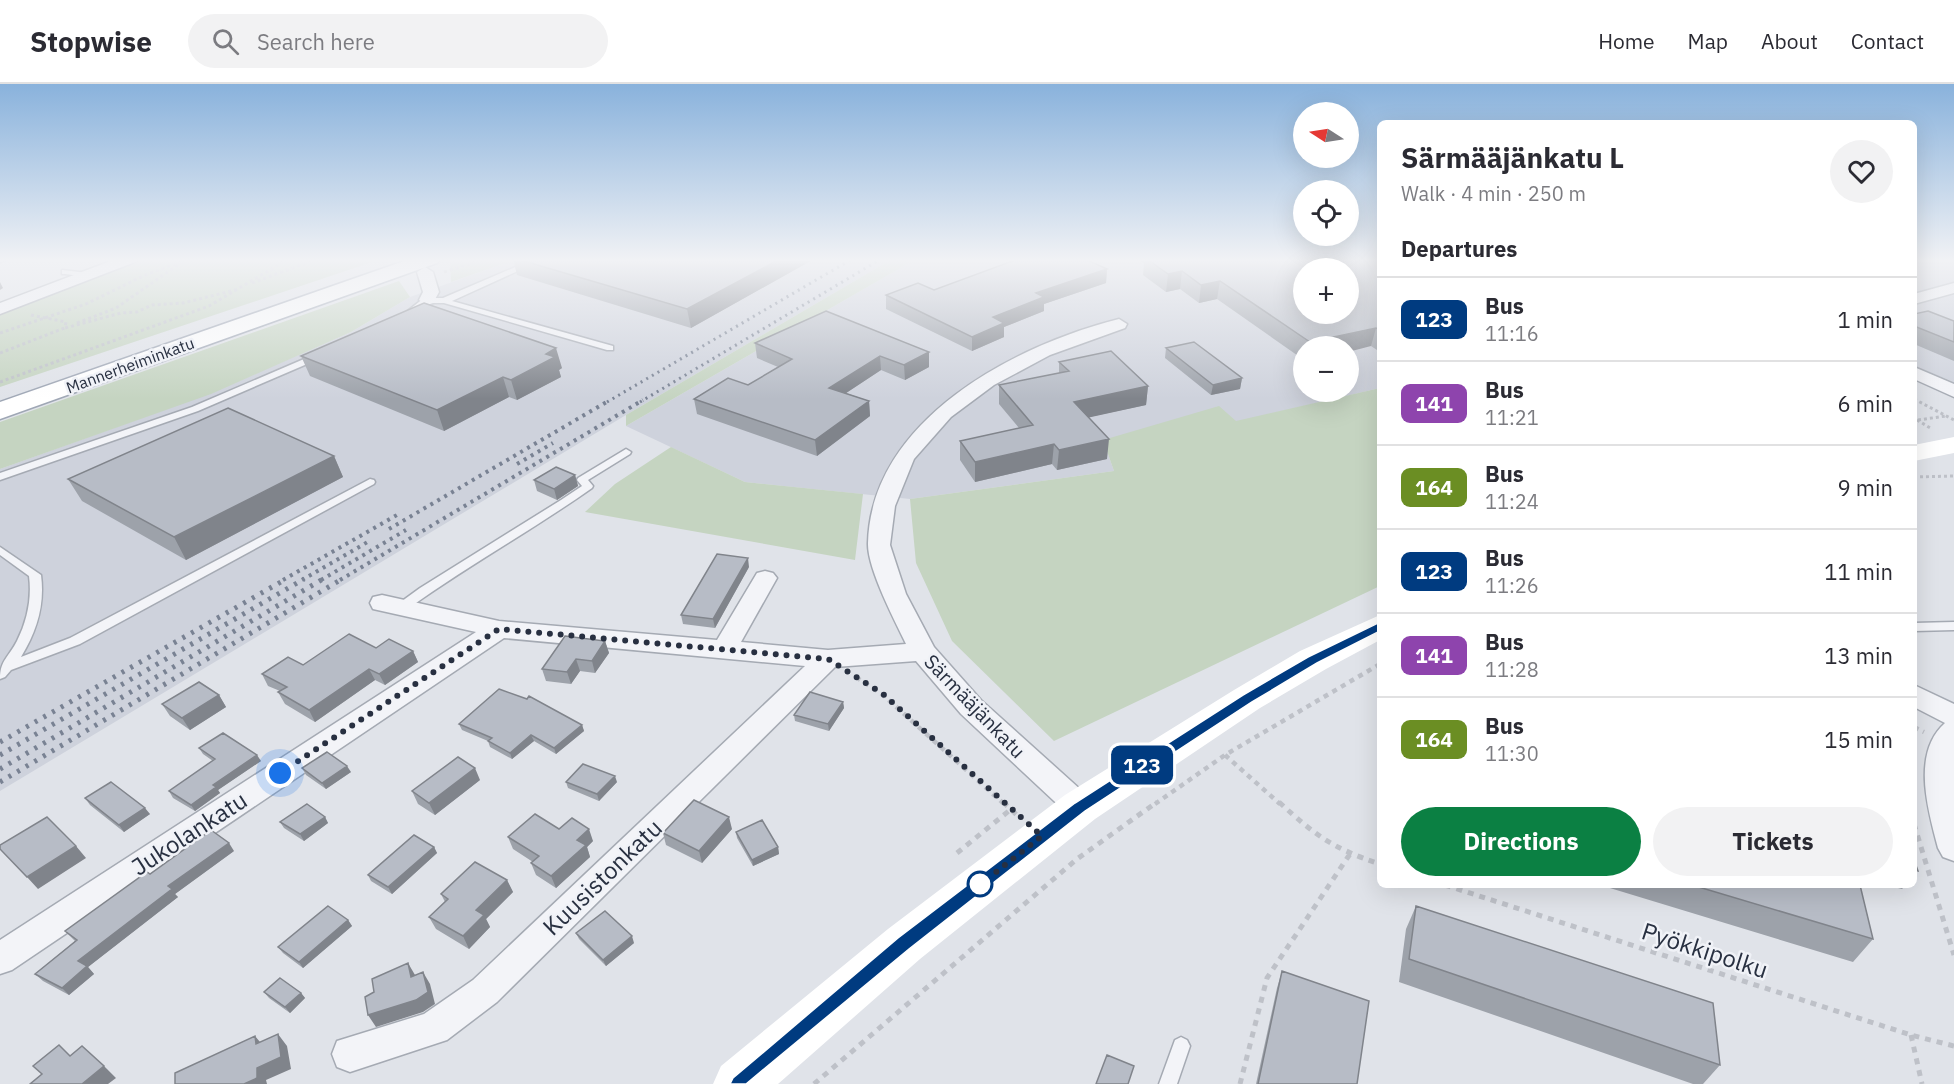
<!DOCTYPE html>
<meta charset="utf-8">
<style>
body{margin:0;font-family:"IBM Plex Sans",sans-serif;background:#f2f2f3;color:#2b2b33;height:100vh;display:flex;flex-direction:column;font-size:22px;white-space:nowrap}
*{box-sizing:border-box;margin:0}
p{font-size:20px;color:#7c7c81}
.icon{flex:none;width:33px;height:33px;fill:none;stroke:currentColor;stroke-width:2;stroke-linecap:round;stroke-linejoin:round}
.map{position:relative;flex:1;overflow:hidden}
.drawer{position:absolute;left:1377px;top:36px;width:540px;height:768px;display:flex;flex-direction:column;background:#fff;border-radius:9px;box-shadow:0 6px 24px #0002}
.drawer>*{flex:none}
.badge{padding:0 12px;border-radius:9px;font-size:21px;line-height:39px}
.needle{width:39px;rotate:282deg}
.tools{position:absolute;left:1293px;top:18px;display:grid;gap:12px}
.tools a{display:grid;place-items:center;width:66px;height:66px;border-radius:50%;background:#fff;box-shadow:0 6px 24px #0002;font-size:30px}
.you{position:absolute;width:30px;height:30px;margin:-15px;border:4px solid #fff;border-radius:50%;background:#1a73e8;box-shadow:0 0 0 9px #1a73e833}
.map>.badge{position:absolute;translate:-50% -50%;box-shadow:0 0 0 3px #fff}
h2{padding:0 24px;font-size:22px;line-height:54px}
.round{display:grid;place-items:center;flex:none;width:63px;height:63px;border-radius:32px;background:#f2f2f3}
.headline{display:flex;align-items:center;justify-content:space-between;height:102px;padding:0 24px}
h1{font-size:28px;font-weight:800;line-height:45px}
.action{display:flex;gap:12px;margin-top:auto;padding:12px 24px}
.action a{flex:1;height:69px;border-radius:36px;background:#0b8043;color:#fff;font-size:24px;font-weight:800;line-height:69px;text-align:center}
.action a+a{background:#f2f2f3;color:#2b2b33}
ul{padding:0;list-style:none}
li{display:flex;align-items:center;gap:18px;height:84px;padding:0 24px;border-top:2px solid #e1e1e2}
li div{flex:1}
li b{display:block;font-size:22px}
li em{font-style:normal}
li .badge{min-width:66px;font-weight:700;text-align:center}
header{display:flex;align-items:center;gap:36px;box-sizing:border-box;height:84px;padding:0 30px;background:#fff;border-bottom:2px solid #e1e1e2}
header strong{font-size:28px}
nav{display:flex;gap:33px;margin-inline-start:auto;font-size:21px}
.search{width:420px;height:54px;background:#f2f2f3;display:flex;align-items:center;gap:15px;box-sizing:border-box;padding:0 21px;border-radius:33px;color:#7c7c81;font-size:22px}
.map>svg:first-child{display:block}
</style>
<header>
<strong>Stopwise</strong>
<div class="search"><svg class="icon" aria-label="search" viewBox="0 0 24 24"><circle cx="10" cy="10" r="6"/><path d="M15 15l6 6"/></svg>Search here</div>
<nav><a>Home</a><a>Map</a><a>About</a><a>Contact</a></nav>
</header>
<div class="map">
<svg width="1954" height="1000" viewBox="0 0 1954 1000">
<rect width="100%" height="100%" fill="#e0e3e9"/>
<path fill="#ced2dc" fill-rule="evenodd" d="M517,175H892L626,331L0,707V385L211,309L351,248L410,213Z
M916,175H1380V304L1236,338L1103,356L1114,387L910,415L745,398L626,342ZM1304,184H1348V230H1304ZM1304,262H1348V308H1304Z
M1914,175H1954V298L1914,282Z"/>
<path fill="#c5d4c1" d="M141,175H381L0,303V229Z
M450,175H517L451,198Z
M892,175H916L626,342V331Z
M399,197L410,213L351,248L211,310L0,385V338Z
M1380,304V502L1054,657L952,557L916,479L910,415L1114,387L1103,356L1219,322L1236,337Z
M671,363L745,398L863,410L855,476L585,428L615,400Z"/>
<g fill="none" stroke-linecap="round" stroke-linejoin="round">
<defs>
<path id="lane" d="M0,175H8L0,178Z
M534,175H544L452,217L613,262V266H607L444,219H429L412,231L405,229L424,214H443Z
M62,186L88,189L92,191L88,193L65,190H62Z
M318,269L321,270V274L198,327L0,396V389L192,323Z
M626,365L631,368L630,370L588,396L593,402L592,404C531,447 466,483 406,526H398L396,523L398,520L420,504L561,416L582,402L577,396L578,394Z
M370,395L374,396L375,398L374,400L80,560L11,586L5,593L0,595C0,576 9,573 17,557C27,537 32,515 29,492L0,471V463L41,491C45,521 37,547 21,573L70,554Z
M1954,538V546L1914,547V539Z
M1181,953L1187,956L1190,962L1177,1000H1159L1175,956Z"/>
<path id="street" d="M116,175H138L135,178L0,230V219Z
M425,183L433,188L439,208L433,219L427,221L419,216L423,208L417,188Z
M1954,199V209L1914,220V210Z
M1119,235L1127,240L1125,244L1050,271L994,301L951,333L914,375L895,422L890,461L906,510L934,563L981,616L1091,715L1095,723L1091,731L1080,735L1069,731L961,630L916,577L835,583L497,918L447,956L350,988L337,983L332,970L337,957L424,930L473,896L805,582L504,554L12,886L0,890V856L476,548L373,525L370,519L373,513L382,511L499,537L717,556L757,489L765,487L773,489L777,494L741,558L828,566L906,560C895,537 867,484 868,459C871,336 1015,261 1119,235Z
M1914,283L1954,300V313L1914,295Z
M1914,601L1954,620V777L1943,773L1938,764C1928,726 1911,669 1945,639L1914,623Z"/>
<path id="primary" d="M410,175H440L437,179L0,335V318Z"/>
</defs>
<use href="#lane" stroke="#a5aab3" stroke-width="3"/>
<use href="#street" stroke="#a5aab3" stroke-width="3"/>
<use href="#primary" stroke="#9fa7b5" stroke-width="3"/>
<path stroke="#bec1c8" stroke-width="3" stroke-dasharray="3 3" stroke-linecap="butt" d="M444,188L485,175
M252,199L317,175
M31,231L66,238L65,244L121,229L137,228L152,221L183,219L235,206
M77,239L116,224L185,176
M0,249L86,220L143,192L188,175
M0,269L67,243
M0,298L209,222L288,175
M1914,315L1954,336
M1917,336L1932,345
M1918,336L1946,332
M1914,393L1954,392"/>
<path stroke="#bec1c8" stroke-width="4.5" stroke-dasharray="5 5" stroke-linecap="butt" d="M856,593L883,611L1004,720
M1914,643L1924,648
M1225,671L1280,720
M1155,720L1225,671L1380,580"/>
<path stroke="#bec1c8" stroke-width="5" stroke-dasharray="6 6" stroke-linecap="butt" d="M1003,718L1019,733
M1279,718C1316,752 1332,764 1380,780
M1914,740L1954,871
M957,769L1010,726
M1445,801L1911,951L1954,962
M1911,951L1922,1000
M814,1000L1077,775L1157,718
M1240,1000L1267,894L1350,770"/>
<use href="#lane" fill="#f3f4f8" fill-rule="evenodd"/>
<use href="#street" fill="#f3f4f8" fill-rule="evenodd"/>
<path fill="#fff" fill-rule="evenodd" d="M1954,353V369L1914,377V361Z
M1380,531V556L1326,585L1260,624L1095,735L920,875L778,1000H713L721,982L888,845L1065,711L1234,606L1300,567Z"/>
<use href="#primary" fill="#fff" fill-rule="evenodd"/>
<path stroke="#798293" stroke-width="3" stroke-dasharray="2 4.5" stroke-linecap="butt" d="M607,318L852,175
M640,318L881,175"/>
<path stroke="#798293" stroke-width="4" stroke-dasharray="3 5" stroke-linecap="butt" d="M517,380L553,359
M389,445L610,316
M283,496L397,431
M302,496L371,456
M321,496L406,446
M340,496L643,316"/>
<path stroke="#798293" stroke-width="5" stroke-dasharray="3 7" stroke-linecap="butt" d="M0,658L286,495
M0,671L304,495
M0,685L323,495
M0,698L342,495"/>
</g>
<path fill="#9da2aa" d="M513,175H814L691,244L517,191Z
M1006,175H1085L1107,185L1106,199L1044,220V227L1004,243V253L972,267L886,225V211L934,206L1010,178Z
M1138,175H1380V268L1371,262H1304V276L1217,215L1199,219L1180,205L1166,208L1143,191L1144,180Z
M826,227L929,283L905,296L881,286L846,309L869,317L870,332L817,372L697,330L694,315L748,301L778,283L757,274L755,259Z
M1914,230L1954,237V277L1914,260Z
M1166,264L1242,294L1240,305L1211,311L1165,274Z
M301,272L562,284L559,286L561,293L517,316L509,313L444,347L310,292Z
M1059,278L1148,302L1146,321L1089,333L1107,375L1057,386L1052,380L975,398L960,376V357L1019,344L999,320V301L1059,289Z
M334,372L343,393L186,476L82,417L68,395Z
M575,391L578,402L557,416L537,407L534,396Z
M749,483L715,544L683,540L681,531Z
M605,557L609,569L595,589L580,587L571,600L546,597L542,585Z
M376,564L413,567L418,578L385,601L375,596L315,638L285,620L278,608L280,607L268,602L262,590Z
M219,611L226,623L190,646L170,632L162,620Z
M843,618L844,624L829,647L795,637L794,631Z
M459,640L582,641L584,647L556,670L534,657L512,675L490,663L488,657L462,646Z
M199,664L261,677L218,706L220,709L195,727L173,714L169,707L213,677L203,670Z
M302,684L351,688L326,705L306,691Z
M480,696L435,731L418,720L412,707Z
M566,698H617L599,717L568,704Z
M85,714L150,730L124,748L90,721Z
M325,733L328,739L304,757L284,744L280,738Z
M559,745L593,757L587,763L590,773L556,804L536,791L531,779L533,778L513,765L508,753Z
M732,745L702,779L666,761L663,749Z
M736,748L778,763L779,770L753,782L737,754Z
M434,763L437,769L392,810L371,797L368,791Z
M234,767L175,810L178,813L88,883L94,890L69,911L43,897L35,890L75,857L65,847L150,790Z
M507,796L513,808L486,835L490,843L469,865L436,845L429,833L445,818L441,810Z
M1600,801H1860L1873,855L1853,878Z
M1886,801H1906L1902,805Z
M1416,822L1720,981L1703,1000H1693L1399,898L1406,845Z
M348,836L352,842L303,884L283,869L278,863Z
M576,849L634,859L606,882L579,855Z
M1282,887L1357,1000H1256L1277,904Z
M264,908L301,909L305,914L290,929L269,914Z"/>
<path fill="#80848b" d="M780,175H814L691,244L687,225Z
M1107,185L1106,199L1044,220V227L1004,243V253L972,267V253L993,233L1036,209Z
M1182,187L1180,205L1166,208L1168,190Z
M1220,197L1217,215L1199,219L1201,201Z
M0,198L3,204L0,206Z
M1376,244L1371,262L1348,268V262H1309L1310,258Z
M556,264L562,284L559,286L561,293L517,316L511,296L546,270Z
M929,268V283L905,296L904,281Z
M880,272L881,286L831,319L829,304Z
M503,293L509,313L444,347L437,326Z
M1242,294L1240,305L1211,311L1213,301Z
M1148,302L1146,321L1073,337L1074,318Z
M869,317L870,332L817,372L815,356Z
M1109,355L1107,375L1057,386L1059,366Z
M1054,360L1052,380L975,398V378Z
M334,372L343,393L186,476L174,453Z
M575,391L578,402L557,416L554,405Z
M748,474L749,483L715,544L713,535Z
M605,557L609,569L595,589L592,577Z
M413,567L418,578L385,601L379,590Z
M576,575L580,587L571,600L567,588Z
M369,585L375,596L315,638L309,626Z
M219,611L226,623L190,646L182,634Z
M843,618L844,624L829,647L828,640Z
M582,641L584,647L556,670L554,664Z
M531,651L534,657L512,675L510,669Z
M257,671L261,677L218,706L220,709L195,727L191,721L213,701Z
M347,682L351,688L326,705L322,699Z
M475,684L480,696L435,731L429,719Z
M615,692L617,698L599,717L597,710Z
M145,724L150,730L124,748L119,741Z
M325,733L328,739L304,757L300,750Z
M729,733L732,745L702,779L699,767Z
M589,745L593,757L587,763L590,773L556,804L551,792L577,756Z
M229,759L234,767L175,810L178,813L88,883L94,890L69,911L62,904L78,877L168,802Z
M76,762L86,774L38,805L27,793Z
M434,763L437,769L392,810L388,803Z
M778,763L779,770L753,782L752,776Z
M507,796L513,808L486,835L490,843L469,865L463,852L476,826Z
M348,836L352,842L303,884L299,878Z
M632,852L634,859L606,882L603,876Z
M408,879L415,891L419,905L411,893Z
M423,888L430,900L435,920L423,928L376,943L368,931Z
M301,909L305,914L290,929L285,923Z
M278,950L287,962L291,985L266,996L267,1000H244L257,984Z
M255,952L265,964L256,960Z
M104,982L116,994L108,1000H82Z"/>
<path fill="#b7bcc6" stroke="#80848b" stroke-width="1.5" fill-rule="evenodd" d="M517,175H780L687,225Z
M1018,175H1085L1107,185L1036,209L1044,213L993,233L1004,239L972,253L886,211L918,199L934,206Z
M1147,175H1380V246L1376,244L1310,258L1220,197L1201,201L1182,187L1168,190ZM1304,184H1348V230H1304Z
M424,219L556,264L546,270L555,273L511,296L503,293L437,326L301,272Z
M826,227L929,268L904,281L880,272L829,304L869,317L815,356L694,315L728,294L748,301L792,275L755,259Z
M1928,227L1954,237V258L1914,242V230Z
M1194,258L1242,294L1213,301L1166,264Z
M1111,267L1148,302L1074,318L1109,355L1059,366L1054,360L975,378L960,357L1033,341L999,301L1069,287L1059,278Z
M228,324L334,372L174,453L68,395Z
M556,383L575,391L554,405L534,396Z
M717,470L748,474L713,535L681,531Z
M349,550L376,564L389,555L413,567L379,590L369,585L309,626L278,608L287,603L262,590L288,573L303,581Z
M565,552L605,557L592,577L576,575L567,588L542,585Z
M199,598L219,611L182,634L162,620Z
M499,605L527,615L529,612L582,641L554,664L531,651L510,669L488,657L492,654L459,640Z
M810,608L843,618L828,640L794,631Z
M223,649L257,671L213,701L216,703L191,721L169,707L215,675L199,664Z
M327,668L347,682L322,699L302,684Z
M458,673L475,684L429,719L412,707Z
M583,680L615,692L597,710L566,698Z
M111,698L145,724L119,741L85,714Z
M694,716L729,733L699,767L663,749Z
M307,720L325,733L300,750L280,738Z
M535,730L559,745L572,734L589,745L577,756L586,761L551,792L531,779L539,772L508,753Z
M47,733L76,762L27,793L0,765V761Z
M762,736L778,763L752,776L736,748Z
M211,746L229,759L168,802L172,805L78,877L87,882L62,904L35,890L77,856L65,847L147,788L150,790Z
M414,751L434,763L388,803L368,791Z
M1914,776L1918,787L1914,786Z
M475,778L507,796L476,826L484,831L463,852L429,833L448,815L441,810Z
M1692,801H1860L1873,855Z
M328,822L348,836L299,878L278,863Z
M1416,822L1713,919L1720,981L1409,875Z
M605,827L632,852L603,876L576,849Z
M408,879L411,893L423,888L428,908L416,916L368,931L365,913L374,908L372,895Z
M1282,887L1369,917L1357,1000H1258Z
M280,894L301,909L285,923L264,908Z
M278,950L281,973L257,984V994L244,1000H175V989L255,952L256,960Z
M59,961L70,972L82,962L104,982L82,1000H30L42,990L33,982Z
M1107,971L1134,982L1128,1000H1096Z"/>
<linearGradient id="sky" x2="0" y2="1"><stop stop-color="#89b2dc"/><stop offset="0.56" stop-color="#f1f2f5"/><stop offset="1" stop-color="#f1f2f5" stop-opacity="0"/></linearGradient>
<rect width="1954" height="315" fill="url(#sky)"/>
<path fill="#003b80" stroke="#fff" stroke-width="1.5" d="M1380,538L1386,542L1384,545L1317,579L1252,618L1085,727L909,865L746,1000H730L733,994L898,854L1075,719L1243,611L1308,573Z"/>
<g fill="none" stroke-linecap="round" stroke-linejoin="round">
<path stroke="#283041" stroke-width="6" stroke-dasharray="0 10.8" d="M280,689L499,545L828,575L883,610L1042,752L973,806L980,800"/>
</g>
<circle fill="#fff" stroke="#003b80" stroke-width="3" cx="980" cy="800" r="12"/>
<g text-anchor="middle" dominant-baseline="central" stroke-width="5" stroke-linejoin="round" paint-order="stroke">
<g font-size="16" fill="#283041" stroke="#f0f2f7">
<text transform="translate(130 281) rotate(-20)">Mannerheiminkatu</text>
</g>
<g font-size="20" fill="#283041" stroke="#f0f2f7">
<text transform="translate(975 622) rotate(46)">Särmääjänkatu</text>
</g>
<g font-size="24" fill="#283041" stroke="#f0f2f7">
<text transform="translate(189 749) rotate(-33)">Jukolankatu</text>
<text transform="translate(602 793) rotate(-44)">Kuusistonkatu</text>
<text transform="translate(1705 866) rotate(18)">Pyökkipolku</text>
</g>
</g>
</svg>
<div class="tools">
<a><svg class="needle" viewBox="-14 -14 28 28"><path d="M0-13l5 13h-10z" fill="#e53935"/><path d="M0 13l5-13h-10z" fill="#7c7c81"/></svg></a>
<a><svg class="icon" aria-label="locate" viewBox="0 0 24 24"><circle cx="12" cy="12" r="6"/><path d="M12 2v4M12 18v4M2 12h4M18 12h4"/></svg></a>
<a>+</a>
<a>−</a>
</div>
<div class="you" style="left:280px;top:689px"></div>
<b class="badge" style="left:1142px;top:681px;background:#003b80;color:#fff">123</b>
<section class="drawer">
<div class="headline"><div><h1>Särmääjänkatu L</h1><p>Walk · 4 min · 250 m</p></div><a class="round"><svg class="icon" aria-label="heart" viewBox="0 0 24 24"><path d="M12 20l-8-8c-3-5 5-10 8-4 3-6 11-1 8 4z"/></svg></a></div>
<h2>Departures</h2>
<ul>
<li><span class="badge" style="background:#003b80;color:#fff">123</span><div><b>Bus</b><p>11:16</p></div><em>1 min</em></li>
<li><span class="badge" style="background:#8e44ad;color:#fff">141</span><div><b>Bus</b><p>11:21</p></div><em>6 min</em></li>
<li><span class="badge" style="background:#6b8e23;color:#fff">164</span><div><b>Bus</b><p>11:24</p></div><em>9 min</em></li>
<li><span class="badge" style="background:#003b80;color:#fff">123</span><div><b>Bus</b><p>11:26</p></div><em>11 min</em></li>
<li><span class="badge" style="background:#8e44ad;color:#fff">141</span><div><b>Bus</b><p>11:28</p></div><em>13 min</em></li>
<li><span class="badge" style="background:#6b8e23;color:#fff">164</span><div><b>Bus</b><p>11:30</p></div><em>15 min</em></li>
</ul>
<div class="action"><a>Directions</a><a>Tickets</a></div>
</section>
</div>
